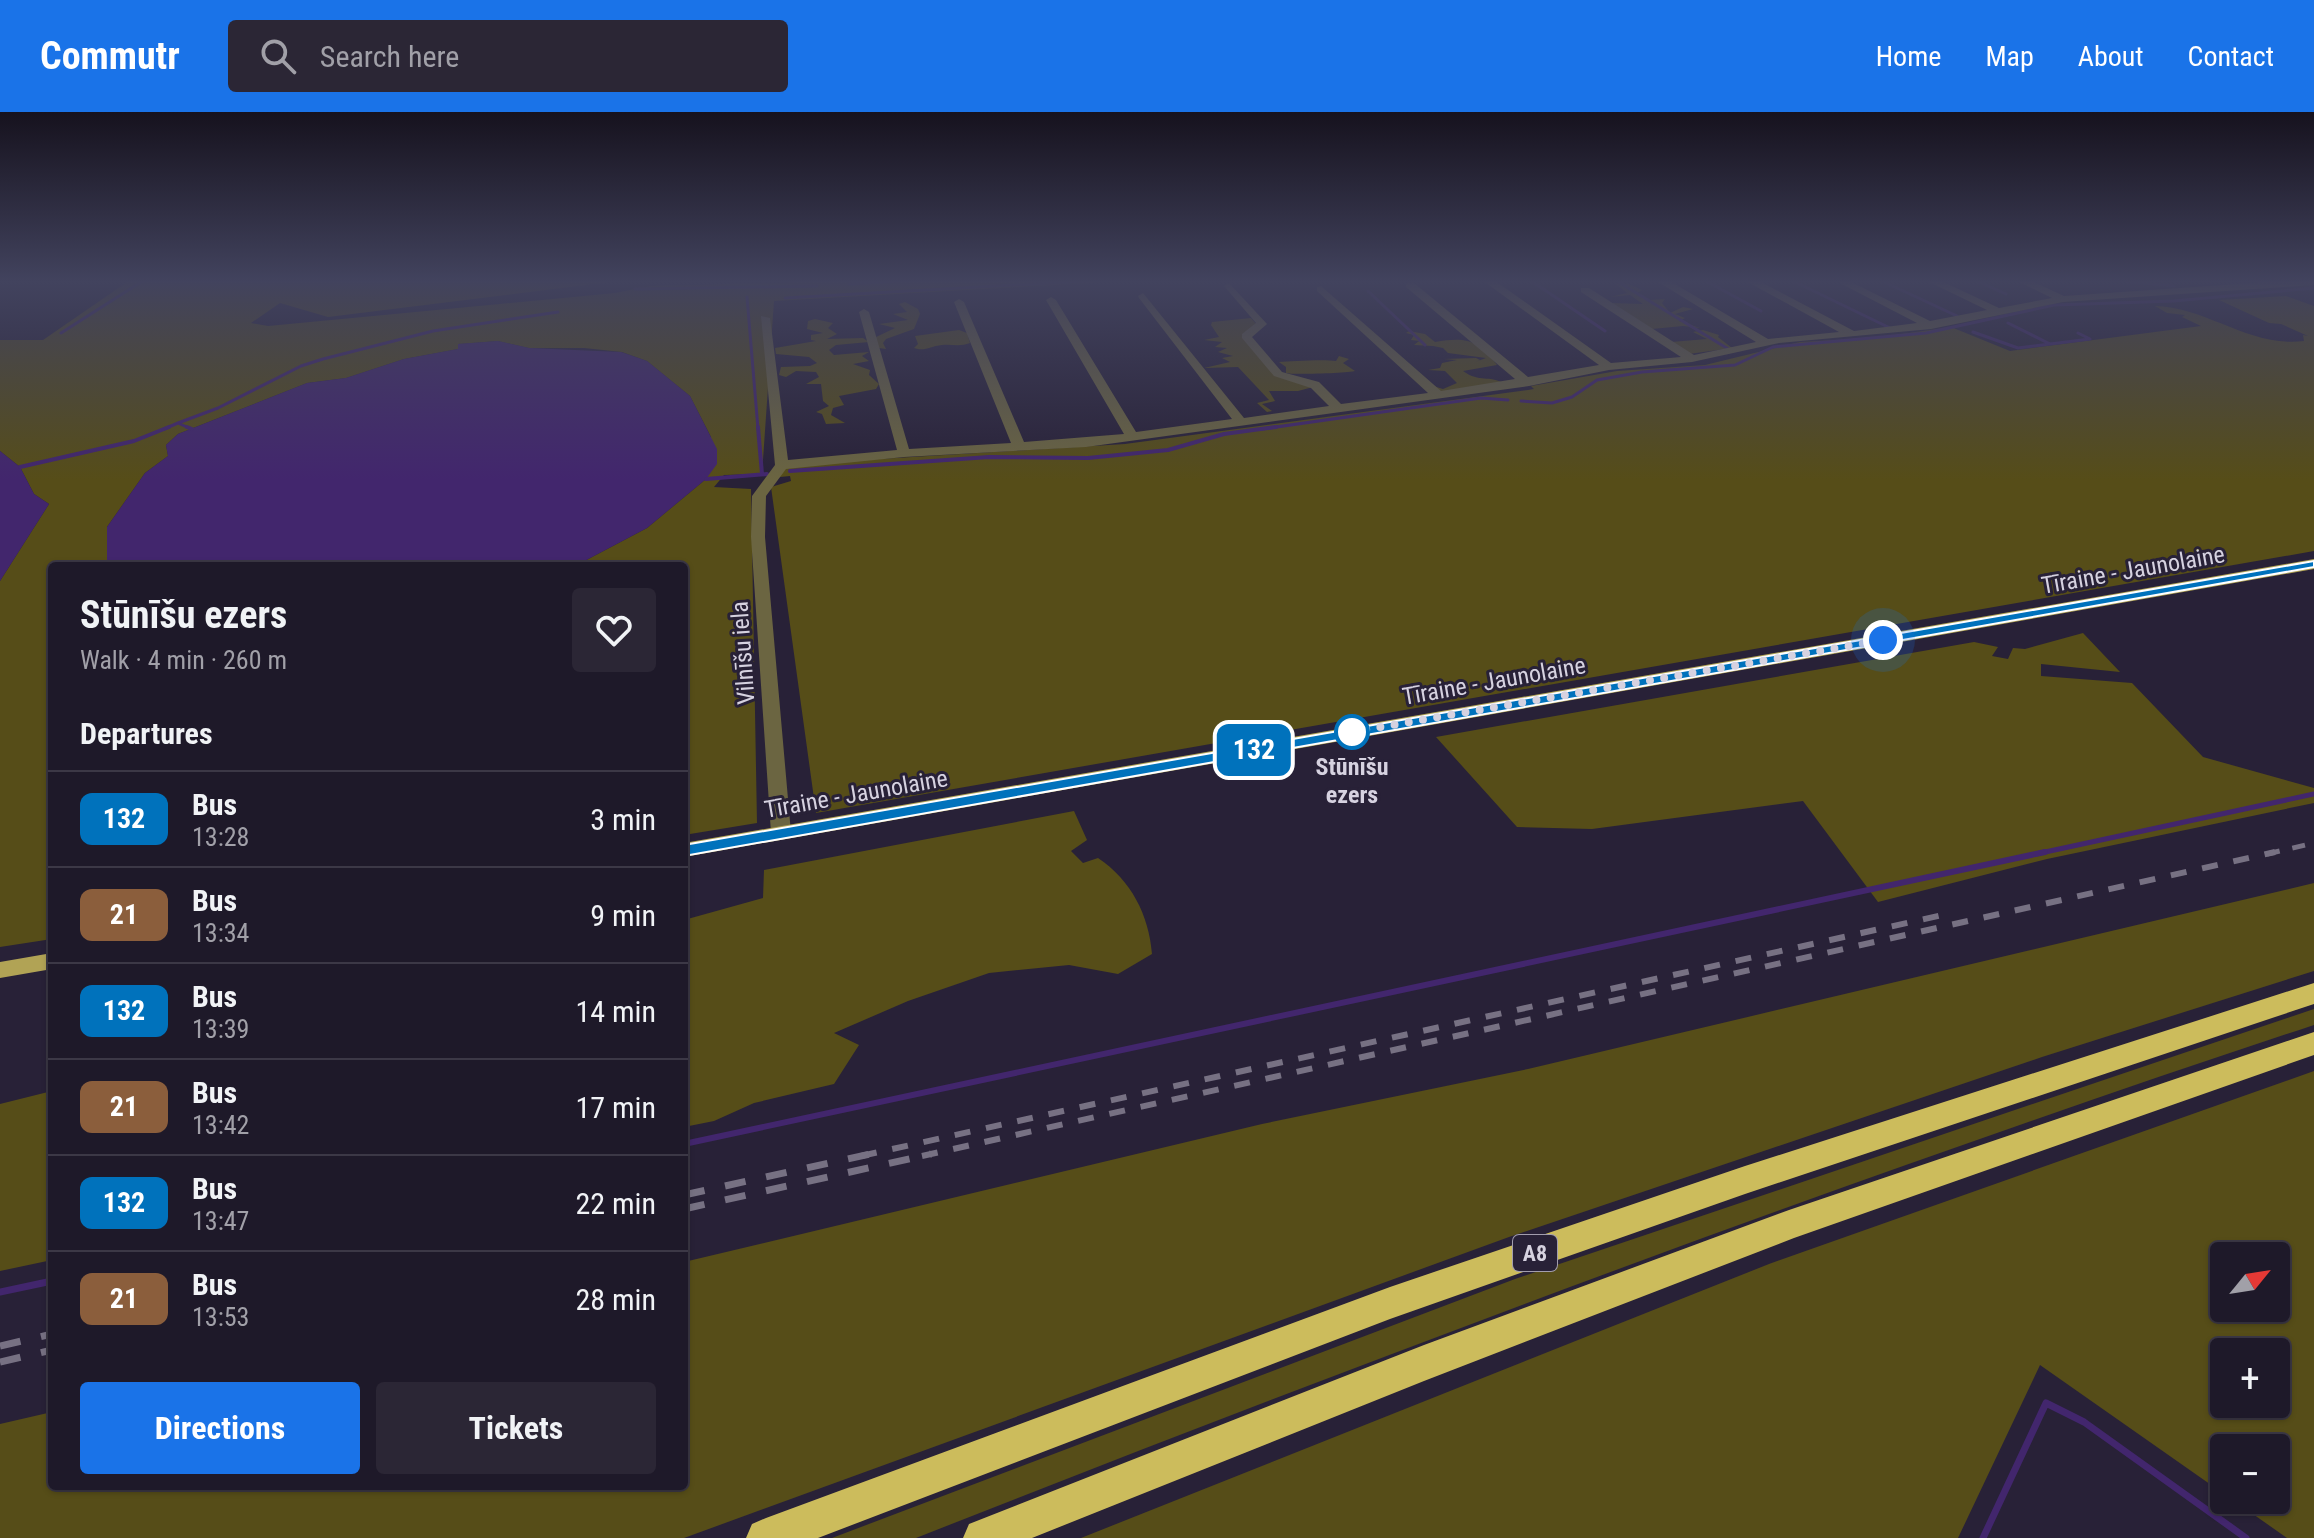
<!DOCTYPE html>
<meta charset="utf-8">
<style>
body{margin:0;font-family:"Roboto Condensed",sans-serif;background:#2b2635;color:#f1f3f6;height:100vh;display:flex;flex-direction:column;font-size:30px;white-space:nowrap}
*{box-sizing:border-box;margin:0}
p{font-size:26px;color:#a1a0a8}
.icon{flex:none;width:44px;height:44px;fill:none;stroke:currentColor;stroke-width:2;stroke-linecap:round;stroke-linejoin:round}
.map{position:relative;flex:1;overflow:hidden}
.sheet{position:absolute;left:48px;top:450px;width:640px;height:928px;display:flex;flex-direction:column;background:#1e1929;border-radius:8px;box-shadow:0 2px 6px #0004,0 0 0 2px #3c3846}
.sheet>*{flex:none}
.badge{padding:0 16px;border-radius:12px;font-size:28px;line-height:52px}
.needle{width:52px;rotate:60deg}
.tools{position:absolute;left:2210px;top:1130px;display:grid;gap:16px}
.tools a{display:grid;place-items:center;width:80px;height:80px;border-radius:8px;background:#1e1929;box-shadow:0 2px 6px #0004,0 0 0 2px #3c3846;font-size:40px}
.you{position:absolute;width:40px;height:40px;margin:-20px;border:6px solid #fff;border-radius:50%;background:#1a73e8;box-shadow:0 0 0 12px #1a73e833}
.map>.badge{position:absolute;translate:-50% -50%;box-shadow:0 0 0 4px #fff}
h2{padding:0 32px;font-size:30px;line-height:72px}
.round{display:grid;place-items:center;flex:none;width:84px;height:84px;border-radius:8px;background:#2b2635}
.summary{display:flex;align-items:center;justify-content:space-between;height:136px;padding:0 32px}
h1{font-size:38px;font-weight:700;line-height:60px}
.action{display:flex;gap:16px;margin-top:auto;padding:16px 32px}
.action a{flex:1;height:92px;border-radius:8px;background:#1a73e8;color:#fff;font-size:32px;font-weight:700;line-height:92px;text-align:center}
.action a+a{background:#2b2635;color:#f1f3f6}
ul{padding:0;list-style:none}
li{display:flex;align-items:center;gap:24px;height:96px;padding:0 32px;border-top:2px solid #3c3846}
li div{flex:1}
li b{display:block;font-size:30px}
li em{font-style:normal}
li .badge{min-width:88px;font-weight:700;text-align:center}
header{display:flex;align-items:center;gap:48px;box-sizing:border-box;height:112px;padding:0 40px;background:#1a73e8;color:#fff}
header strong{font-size:38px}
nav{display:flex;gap:44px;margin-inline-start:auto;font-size:28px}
.search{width:560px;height:72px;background:#2b2635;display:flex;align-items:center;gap:20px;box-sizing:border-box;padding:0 28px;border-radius:8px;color:#a1a0a8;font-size:30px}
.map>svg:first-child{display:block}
</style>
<header>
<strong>Commutr</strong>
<div class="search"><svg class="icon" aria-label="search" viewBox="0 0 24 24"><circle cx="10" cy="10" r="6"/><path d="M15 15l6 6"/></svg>Search here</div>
<nav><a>Home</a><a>Map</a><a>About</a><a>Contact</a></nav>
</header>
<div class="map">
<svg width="2314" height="1426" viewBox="0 0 2314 1426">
<rect width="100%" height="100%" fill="#282137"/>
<path fill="#564d18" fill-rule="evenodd" d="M130,168H626L328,205L280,191L251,211L268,214L615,181L650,174L877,168H1142L774,189L762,362L724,363L714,375L751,377L757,711L684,723V454H575L647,416L706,367L711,325L690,284L647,249L622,240L584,236H529L498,229L458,232V237L404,247L346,266L307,271L178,322L166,333L168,344L145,361L107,415V454H52V827L0,835V469L49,392L34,382L20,355L0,339V228H43Z
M1616,172H1629L1642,178L1636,182L1649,188L1665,187L1662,191L1670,201L1683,195L1693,197L1675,202L1685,206L1679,209L1700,216L1683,214L1652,217L1611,191L1643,192L1630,183L1610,185L1627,181Z
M2286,184L2314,194V439L816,701L771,375L791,369L790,364L780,365L782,353L1125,332L1528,278L1534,277L1531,274L1617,259L1705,253L1800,230L1874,226L1951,215L2010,239L2201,214L2182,205L2185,203L2167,201L2155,194C2207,195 2250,236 2304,229L2303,223L2308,224L2281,212L2269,211L2219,188Z
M905,190L918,197L920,202L914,217L886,227L883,231L886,237L879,236L874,226L895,216L879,212L908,208L893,202L907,200L899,192Z
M1251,206L1257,213L1247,219L1266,253L1313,275L1298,279H1269L1275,289L1262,292L1272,299L1267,300L1257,291L1269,288L1238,255L1204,256L1230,250L1222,246L1233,244L1218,240L1227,236L1215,235L1222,230L1204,228L1219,225L1211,213L1212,210Z
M815,207L833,211L828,216L837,222L827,227L863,226L869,230L836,233L829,238L834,243L869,240L862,244L869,249L853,252L870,258L869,263L879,272L876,277L839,284L844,293L833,296L831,303L845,311L826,312L822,302L816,300L829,294L823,289L821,272H806L819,265L816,260L796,259L786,265L779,263L781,255L810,254L817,251L809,245L776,242L775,236L816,229L811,228V223L823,221L807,217L808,209Z
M959,218L967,221L970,231C960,235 952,232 942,233C930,234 925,240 914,236L918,232L915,224Z
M1703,218L1719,223L1718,225L1732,236L1689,242L1671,230L1707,227L1693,220Z
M1409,219L1425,222L1435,230C1466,225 1477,227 1497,253L1463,259C1480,271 1489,263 1503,271L1441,280L1433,274L1443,277L1457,271L1445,259L1428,258L1440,256L1442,251L1457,248L1444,247L1476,246L1480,248L1475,250L1486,246L1448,241L1443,236L1433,234L1414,233L1419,229L1411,228L1414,223L1406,221Z
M1339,244L1349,247L1343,251L1355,259C1349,261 1291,263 1286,261V255L1279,250C1290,249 1326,247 1336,249Z
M2083,521L2120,560L2041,552V564L2132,571L2203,645L2314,676V691L2047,747L1878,790L1803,689L1592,717L1517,715L1436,625L1974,530L1998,535L1992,544L2008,547L2013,536L2025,537Z
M1074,699L1087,728L1071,739L1083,751L1098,746C1131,768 1149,803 1152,842L1118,862L1069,853L989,861L908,889L834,921L859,933L834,972L754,991L714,1009L684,1015V808L763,786L764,758Z
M2314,771V859L2042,945L1509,1125L684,1426H0V1312L52,1300V1374H684V1150L1262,1012L1528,957Z
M2314,897V913C1842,1069 1378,1244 916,1426H832L1515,1167Z
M2314,959V1426H2287L2233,1388H2276V1336H2224V1382L2040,1253L1958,1426H1081L1769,1152ZM2276,1144V1196H2224V1144ZM2224,1240H2276V1292H2224Z
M52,979V1148L0,1159V992Z"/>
<path fill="#42266d" d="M498,229L529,236L621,240L647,249L690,284L717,337V352L706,367L647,416L575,454H107V415L145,361L168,344L166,333L178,322L307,271L346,266L404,247L458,237V232Z
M0,339L20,355L34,382L49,392L0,469Z"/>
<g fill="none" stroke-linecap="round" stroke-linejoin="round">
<path stroke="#42266d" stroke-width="3" d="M1530,168L1605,219
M1615,168L1730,238
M1704,168L1761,199
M1791,168L1890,216
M1880,168L1957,204
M1975,168L2006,182
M2114,168L2174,174
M849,172L910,168
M635,177L817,174
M1368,179L1425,233
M747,185L758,317
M785,186L1103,168
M2008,211L2050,232
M1973,220L2018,236L2090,227L2078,221
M61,221L144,168
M1521,289L1552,291L1572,285L1597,268L1642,260L1735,253L1773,235L1926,221L2054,193L2174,189L2314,176
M178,311L218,296L301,254L323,247L433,219L558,200
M164,317L178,311L191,317
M1262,317L1481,286L1508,288"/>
<path stroke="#42266d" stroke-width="4" d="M187,315L192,317
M758,315L762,362
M20,355L134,329L169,315
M790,359L989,345L1088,346L1168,338L1224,322L1276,315
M706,367L767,362"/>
<path stroke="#42266d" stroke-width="5" d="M2036,742L2314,682"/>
<path stroke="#42266d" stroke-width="6" d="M684,1032L2045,740"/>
<path stroke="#42266d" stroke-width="7" d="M0,1180L52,1169
M1983,1426L2046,1291L2084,1310L2246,1426"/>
<path fill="#6b6541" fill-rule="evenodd" d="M1482,168H1494L1611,251L1681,245L1581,180V176H1589L1694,243L1756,230L1655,168H1668L1768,227L1839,220L1744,168H1757L1854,219L1917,211L1834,168H1847L1930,209L1987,198L1925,168H1939L1999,196L2052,186L2015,168H2029L2064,184L2295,168H2314V173L2063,190L1931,217L1779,231L1692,250L1609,258L1529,274L1086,335L904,345L786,357L766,384L765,425L791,721L781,728L774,726L771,721L751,425L752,384L775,353L761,204L770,206L788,348L897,338L859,200L864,197L869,200L909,337L1011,331L954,190L959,187L964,190L1024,330L1124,322L1046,188L1051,185L1056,188L1136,320L1232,307L1139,186L1138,184L1143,181L1244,306L1329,294L1311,276L1274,264L1242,226V222L1256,211L1224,174L1229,171L1267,212L1252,225L1282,260L1319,270L1341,292L1428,281L1317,179V175L1321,174L1441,279L1515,267L1406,175V171H1414L1528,265L1599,253Z"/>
<path fill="#b1a355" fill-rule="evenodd" d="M2314,447V457L684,745V731Z
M52,841V857L0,866V850Z"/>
<path fill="#ccbc5c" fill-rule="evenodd" d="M2314,871V892L1745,1082L1390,1207L818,1426H746L752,1412L766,1406L1390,1175L1745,1054Z
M2314,920V943L1794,1126L1424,1269L1032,1426H963L969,1412L1424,1233L1789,1098Z"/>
<path stroke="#777183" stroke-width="5" stroke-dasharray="13 13" stroke-linecap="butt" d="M2267,742L2314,731"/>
<path stroke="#777183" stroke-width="6" stroke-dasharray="16 16" stroke-linecap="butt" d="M861,1044L1947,802
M922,1044L2275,740"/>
<path stroke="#777183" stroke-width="7" stroke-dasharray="21 21" stroke-linecap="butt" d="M684,1083L870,1042
M684,1097L931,1042
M0,1234L52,1222
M0,1250L52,1238"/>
</g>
<linearGradient id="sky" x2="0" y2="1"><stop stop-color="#16121e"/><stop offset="0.46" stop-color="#42435e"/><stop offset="1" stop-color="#42435e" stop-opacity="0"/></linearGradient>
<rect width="2314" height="368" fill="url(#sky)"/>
<path fill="#0072bc" stroke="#fff" stroke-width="2" d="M2314,449V455L684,744L676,738L684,733Z"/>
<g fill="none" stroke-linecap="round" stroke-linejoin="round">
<path stroke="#d6d2e0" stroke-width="8" stroke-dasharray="0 14.4" d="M1352,620L1883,528"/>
</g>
<circle fill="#fff" stroke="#0072bc" stroke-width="4" cx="1352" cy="620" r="16"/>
<g text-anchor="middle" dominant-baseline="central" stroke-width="6" stroke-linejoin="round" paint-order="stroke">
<rect fill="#282137" stroke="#a29dad" stroke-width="2" x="1513" y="1123" width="44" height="36" rx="6"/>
<g font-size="22" font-weight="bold" fill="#d6d2e0">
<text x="1535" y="1141">A8</text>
</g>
<g font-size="24" fill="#d6d2e0" stroke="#282137">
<text transform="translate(2133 458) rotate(-10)">Tīraine - Jaunolaine</text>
<text transform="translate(743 541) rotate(-94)">Vilnīšu iela</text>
<text transform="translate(1494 569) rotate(-10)">Tīraine - Jaunolaine</text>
<text transform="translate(856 682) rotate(-10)">Tīraine - Jaunolaine</text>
</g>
<g font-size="24" font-weight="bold" fill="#d6d2e0" stroke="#282137">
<text x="1352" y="655">Stūnīšu<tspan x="1352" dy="28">ezers</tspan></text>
</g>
</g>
</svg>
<div class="tools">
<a><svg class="needle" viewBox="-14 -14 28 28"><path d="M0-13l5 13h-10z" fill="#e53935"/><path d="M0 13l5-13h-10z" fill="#a1a0a8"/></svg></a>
<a>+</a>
<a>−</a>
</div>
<div class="you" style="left:1883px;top:528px"></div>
<b class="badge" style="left:1254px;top:638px;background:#0072bc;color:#fff">132</b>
<section class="sheet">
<div class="summary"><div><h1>Stūnīšu ezers</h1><p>Walk · 4 min · 260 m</p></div><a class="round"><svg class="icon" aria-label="heart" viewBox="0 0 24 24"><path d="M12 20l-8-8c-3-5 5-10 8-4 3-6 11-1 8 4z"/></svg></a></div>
<h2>Departures</h2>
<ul>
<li><span class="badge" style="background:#0072bc;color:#fff">132</span><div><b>Bus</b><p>13:28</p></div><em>3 min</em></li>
<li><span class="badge" style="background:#8b5e3c;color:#fff">21</span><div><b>Bus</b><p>13:34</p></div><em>9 min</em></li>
<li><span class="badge" style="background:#0072bc;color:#fff">132</span><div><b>Bus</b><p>13:39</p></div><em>14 min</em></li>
<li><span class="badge" style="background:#8b5e3c;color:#fff">21</span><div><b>Bus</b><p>13:42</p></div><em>17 min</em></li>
<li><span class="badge" style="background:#0072bc;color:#fff">132</span><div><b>Bus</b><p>13:47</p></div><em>22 min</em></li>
<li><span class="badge" style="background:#8b5e3c;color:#fff">21</span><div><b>Bus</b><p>13:53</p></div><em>28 min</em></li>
</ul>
<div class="action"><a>Directions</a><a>Tickets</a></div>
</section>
</div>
